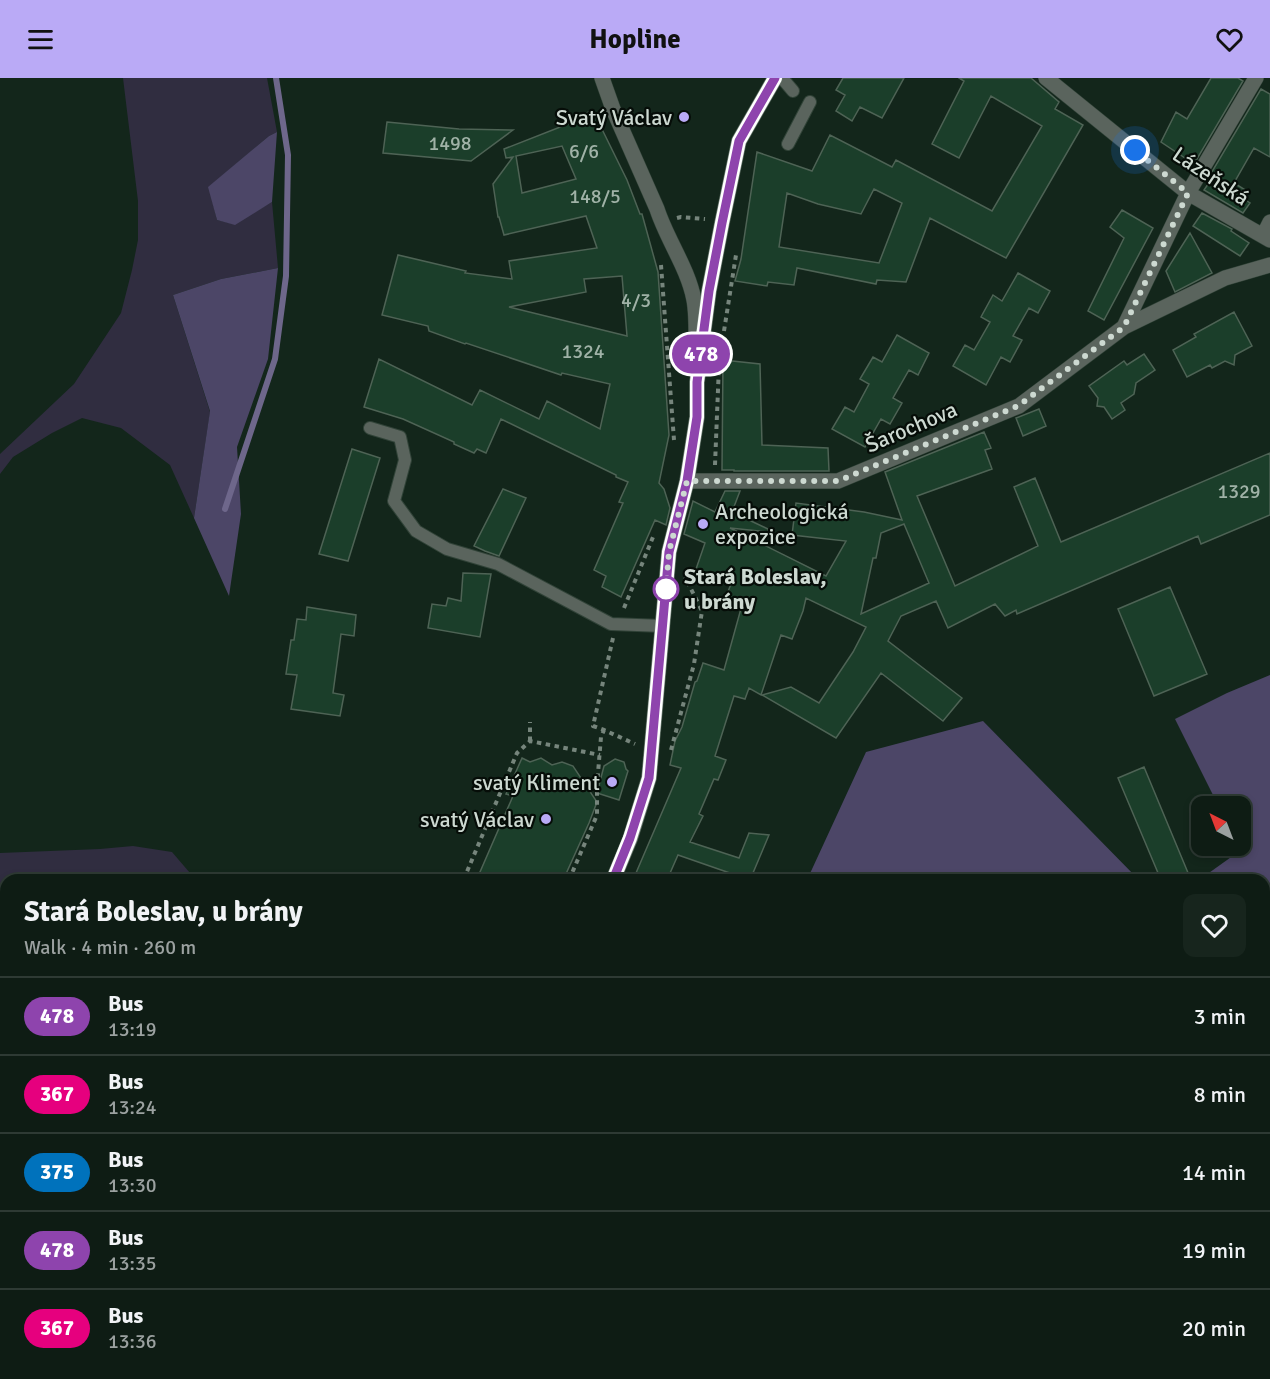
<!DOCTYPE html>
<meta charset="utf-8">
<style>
body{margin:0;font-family:Signika,sans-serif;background:#17251d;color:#f1f3f6;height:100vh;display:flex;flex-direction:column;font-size:22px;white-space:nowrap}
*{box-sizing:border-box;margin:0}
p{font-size:20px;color:#9ba1a0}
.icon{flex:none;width:33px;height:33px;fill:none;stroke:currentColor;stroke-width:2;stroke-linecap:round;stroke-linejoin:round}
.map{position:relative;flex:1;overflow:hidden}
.panel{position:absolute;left:0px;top:796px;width:1270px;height:506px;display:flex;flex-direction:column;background:#0e1c14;border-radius:18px 18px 0 0;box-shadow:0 3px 9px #0003,0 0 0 2px #2e3a34}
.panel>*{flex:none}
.badge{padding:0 12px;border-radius:20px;font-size:21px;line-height:39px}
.needle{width:39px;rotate:318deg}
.buttons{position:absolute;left:1191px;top:718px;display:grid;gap:12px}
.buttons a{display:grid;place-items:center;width:60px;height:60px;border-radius:12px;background:#0e1c14;box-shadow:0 3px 9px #0003,0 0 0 2px #2e3a34;font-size:30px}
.you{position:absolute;width:30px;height:30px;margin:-15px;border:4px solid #fff;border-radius:50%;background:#1a73e8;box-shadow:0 0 0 9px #1a73e833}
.map>.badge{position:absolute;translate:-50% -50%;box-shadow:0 0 0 3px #fff}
.round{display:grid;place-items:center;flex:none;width:63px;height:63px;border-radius:12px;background:#17251d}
.overview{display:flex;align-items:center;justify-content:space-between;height:102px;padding:0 24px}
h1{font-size:28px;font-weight:700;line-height:45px}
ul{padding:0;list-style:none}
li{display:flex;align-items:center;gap:18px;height:78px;padding:0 24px;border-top:2px solid #2e3a34}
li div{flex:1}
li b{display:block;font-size:22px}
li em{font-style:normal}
li .badge{min-width:66px;font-weight:700;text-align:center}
header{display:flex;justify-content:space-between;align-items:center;height:78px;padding:0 24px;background:#baaaf6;color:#111;font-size:27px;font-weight:700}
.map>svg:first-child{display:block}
</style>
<header><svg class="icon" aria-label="menu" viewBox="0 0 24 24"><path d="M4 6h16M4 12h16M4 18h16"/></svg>Hopline<svg class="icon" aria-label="heart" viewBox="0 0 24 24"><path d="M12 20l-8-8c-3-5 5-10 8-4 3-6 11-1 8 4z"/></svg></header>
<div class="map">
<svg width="1270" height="1301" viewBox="0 0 1270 1301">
<rect width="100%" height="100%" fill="#13261b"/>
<path fill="#302d40" d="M123,0H267L277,54L269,58L209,109L217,142L234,146L272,124L278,190L221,201L173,217L210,334L194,440L170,387L121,350L82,340L52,355L13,379L0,396V376L74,306L121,235L132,192L138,162V123Z
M133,768L172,774L196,802H6V1260L0,1259V775L100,771Z"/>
<path fill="#4c4667" d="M277,54L272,124L235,147L217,142L208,109L269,58Z
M278,190L268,281L237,369L241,436L229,518L194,440L210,333L173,217L221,201Z
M1270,597V1301H820L819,1296H1264V802H1199L1241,772L1239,768H1240V729H1219L1175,641L1227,615Z
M983,643L1139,802H807L866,674Z"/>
<path fill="#6e678b" d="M765,1296H818V1301H765Z"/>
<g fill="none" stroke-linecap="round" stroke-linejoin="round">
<path stroke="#6e678b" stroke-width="6" d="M225,431L275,281L286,198L288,77L276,0
M1264,886L1270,879
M942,1301L945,1296"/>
</g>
<path fill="#1b3e2a" stroke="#4e6355" stroke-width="1.5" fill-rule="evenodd" d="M843,0H904L882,40L860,29L852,43L836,33L845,17L836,12Z
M959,0H1031L1059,24L1055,31L1083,47L1006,180L930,140L906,204L877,202L876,206L797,190L794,207L768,204L767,208L735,203L741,181L757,74L812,93L830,57L892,89L896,82L992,133L1042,48L991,18L959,80L932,66L964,3ZM874,111L902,125L879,185L779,169L787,115L818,126L861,136Z
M1211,0H1238L1243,3L1194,86L1161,64L1176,34L1187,41Z
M1261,11L1270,16V79L1254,70L1234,105L1247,113L1244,121L1250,125L1243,135L1204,112L1213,99L1210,97Z
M593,33L627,102L640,136H642L658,194L669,357L659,405L664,411L670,430L666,447L655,442L621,519L602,509L606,498L594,492L623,425L619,424L628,404L616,399V397L501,341L486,375L477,371L474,375L454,366V364L403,341L364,329L379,281L472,327L480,312L539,341L547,323L600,351L610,306L562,295L561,297L466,265L465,266L429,253L428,248L382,237L398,177L466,193L465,195L512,201L509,183L597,170L586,138L504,157L499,139H498L493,106L513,79L506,80L504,71L578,42L576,38ZM562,68L576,101L522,115L516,78ZM622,198L627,258L509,229L586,214L584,201Z
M387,44L459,51L513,52L471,83L383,75Z
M1122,132L1153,150L1104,242L1088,233L1124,160L1110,149Z
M1202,135L1232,151L1231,153L1249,165L1240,178L1193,148Z
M1190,155L1212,195L1175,214L1166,193Z
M1018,195L1050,213L1038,235L1029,230L1013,258L1022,262L1010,284L1001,279L986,307L953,288L965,267L974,272L990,244L981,239L993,217L1002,223Z
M1234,234L1252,268L1235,277L1234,287L1225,283L1212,290L1210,287L1187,299L1173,272L1196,259L1194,256Z
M897,257L929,275L918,297L909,292L893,320L902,325L890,346L881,341L865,369L832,351L845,329L854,334L869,306L860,301L873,279L882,284Z
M1144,276L1155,292L1136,305L1134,316L1121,325L1125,332L1112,341L1104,329L1097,328L1098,320L1089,308L1124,283L1127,287Z
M723,282L760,286L762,367L828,370L829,393H734V392H722Z
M1039,331L1046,348L1023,358L1016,340Z
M984,354L991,370L985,372L992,391L917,418L955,508L1038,468L1014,409L1035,400L1061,464L1270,375V437L1201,466L1198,458L1017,536L1016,532L1005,538L995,526L948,550L936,523L901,538L888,563L962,620L943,643L881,595L836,660L762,617L791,609L819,625L853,574L866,549L806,520L803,533L792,561L781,557L761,617L749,610L745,621L734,618L715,678L726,682L718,702L714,701L699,736L703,738L690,764L739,780L749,755L769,757L750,802L678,777L667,802H633L681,690L670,687L675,663L682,649L695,604L697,603L703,585L724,592L742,527L725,521L731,506L695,494L705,465L684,456L693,423L715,434L725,413H740L732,434L768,451V454L730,450L826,498L846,463L792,457L796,425L864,434L902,442L885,394ZM904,446L929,505L861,536L873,480H876L881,455Z
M352,371L380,380L348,483L319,476Z
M503,411L526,420L499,478L485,473L474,468Z
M463,495L491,496L480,559L428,550L432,526L446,528L448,520L461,523Z
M1170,509L1207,596L1154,618L1118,531Z
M307,529L356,537L354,558L341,556L333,615L344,617L340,638L291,631L297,597L286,596L291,562H294L297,541L306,542Z
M522,680L530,684L541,680L552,687L562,684L573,688L597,724L589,745L565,798L561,797L558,802H480L483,796L480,794L513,718L506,716Z
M615,681L624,684L626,691L628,693L619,722L597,715L604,688Z
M1144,689L1191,802H1161L1118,700Z"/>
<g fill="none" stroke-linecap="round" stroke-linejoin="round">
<defs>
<path id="service" d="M782,0L793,13
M788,66L810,24
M370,350L400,359L405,382L394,423L416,453L447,471L498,486L611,546L663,548"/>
<path id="minor" d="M602,0L613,31L657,131C667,162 688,190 694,222C697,238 696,262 696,278
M1046,0L1188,115L1270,162
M1263,158L1270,144
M1124,249L1188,115L1256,0
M687,403H838L1019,328L1124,249L1225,200L1270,187"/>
<path id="secondary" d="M613,802L630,761L649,700L669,474L687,403L697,339V304L709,213L722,145L739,63L775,0
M551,1296V1301"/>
</defs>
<use href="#service" stroke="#314338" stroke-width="14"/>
<use href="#minor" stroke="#314338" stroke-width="16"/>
<use href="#secondary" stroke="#314338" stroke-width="16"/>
<path stroke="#76857c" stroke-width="4" stroke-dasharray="4.5 4.5" stroke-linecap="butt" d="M677,140L681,139L705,141
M661,187L674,362
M724,253L736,177
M715,387L719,287
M624,530L653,459
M613,560L593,648L604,652L635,666
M530,663V644
M671,672L694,586L702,533L685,499
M466,802V796L517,675L530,663L600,677
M569,802L597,737V707L601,659L604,652
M1264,1248L1270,1230
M1249,1301L1250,1296"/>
<use href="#service" stroke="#5a645d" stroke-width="12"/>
<use href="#minor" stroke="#5a645d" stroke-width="15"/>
<use href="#secondary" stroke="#7a897f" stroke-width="15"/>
</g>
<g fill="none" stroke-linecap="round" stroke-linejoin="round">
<defs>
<path id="line" d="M613,802L630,760L649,700L669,474L687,403L697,339V304L709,213L722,145L739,63L775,0"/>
</defs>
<use href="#line" stroke="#fff" stroke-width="14"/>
<use href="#line" stroke="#8e44ad" stroke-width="9"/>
<path stroke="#cdd9d1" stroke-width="6" stroke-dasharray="0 10.8" d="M666,511L669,474L687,403H838L1018,328L1124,249L1188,115L1135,72"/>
</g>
<g fill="#baaaf6" stroke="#060d08" stroke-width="2">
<circle cx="684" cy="39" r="6"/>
<circle cx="703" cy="446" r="6"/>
<circle cx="612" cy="704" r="6"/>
<circle cx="546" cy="741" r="6"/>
</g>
<circle fill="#fff" stroke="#8e44ad" stroke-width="3" cx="666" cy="511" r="12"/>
<g text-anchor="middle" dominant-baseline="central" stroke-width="4.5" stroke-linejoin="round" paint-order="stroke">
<g font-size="20" fill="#a0b2a7">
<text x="450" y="65">1498</text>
<text x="584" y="73">6/6</text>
<text x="595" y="118">148/5</text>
<text x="636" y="222">4/3</text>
<text x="583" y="273">1324</text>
<text x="1239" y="413">1329</text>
</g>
<g font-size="22" fill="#cdd9d1" stroke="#060d08" text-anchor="end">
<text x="672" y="39">Svatý Václav</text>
<text x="715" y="433" text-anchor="start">Archeologická<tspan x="715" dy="25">expozice</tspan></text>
<text x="600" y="704">svatý Kliment</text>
<text x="534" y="741">svatý Václav</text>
</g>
<g font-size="22" fill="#cdd9d1" stroke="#060d08">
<text transform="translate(1211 98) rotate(34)">Lázeňská</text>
<text transform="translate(911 349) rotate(-23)">Šarochova</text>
</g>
<g font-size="22" font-weight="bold" fill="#cdd9d1" stroke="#060d08" text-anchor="start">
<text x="684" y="498">Stará Boleslav,<tspan x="684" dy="25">u brány</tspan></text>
</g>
</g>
</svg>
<div class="buttons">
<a><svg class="needle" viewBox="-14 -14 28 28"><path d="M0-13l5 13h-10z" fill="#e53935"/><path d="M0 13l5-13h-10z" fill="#9ba1a0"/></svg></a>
</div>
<div class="you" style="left:1135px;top:72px"></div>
<b class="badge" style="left:701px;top:276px;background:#8e44ad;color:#fff">478</b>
<section class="panel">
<div class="overview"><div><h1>Stará Boleslav, u brány</h1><p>Walk · 4 min · 260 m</p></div><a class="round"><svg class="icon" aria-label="heart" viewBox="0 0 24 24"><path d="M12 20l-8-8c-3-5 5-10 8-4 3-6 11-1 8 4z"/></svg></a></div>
<ul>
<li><span class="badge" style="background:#8e44ad;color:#fff">478</span><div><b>Bus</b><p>13:19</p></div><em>3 min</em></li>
<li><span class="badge" style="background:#e6007e;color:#fff">367</span><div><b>Bus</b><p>13:24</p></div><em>8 min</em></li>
<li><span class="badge" style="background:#0072bc;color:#fff">375</span><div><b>Bus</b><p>13:30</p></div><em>14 min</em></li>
<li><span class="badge" style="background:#8e44ad;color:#fff">478</span><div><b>Bus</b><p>13:35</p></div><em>19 min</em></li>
<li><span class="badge" style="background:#e6007e;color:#fff">367</span><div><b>Bus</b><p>13:36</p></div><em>20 min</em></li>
</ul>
</section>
</div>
